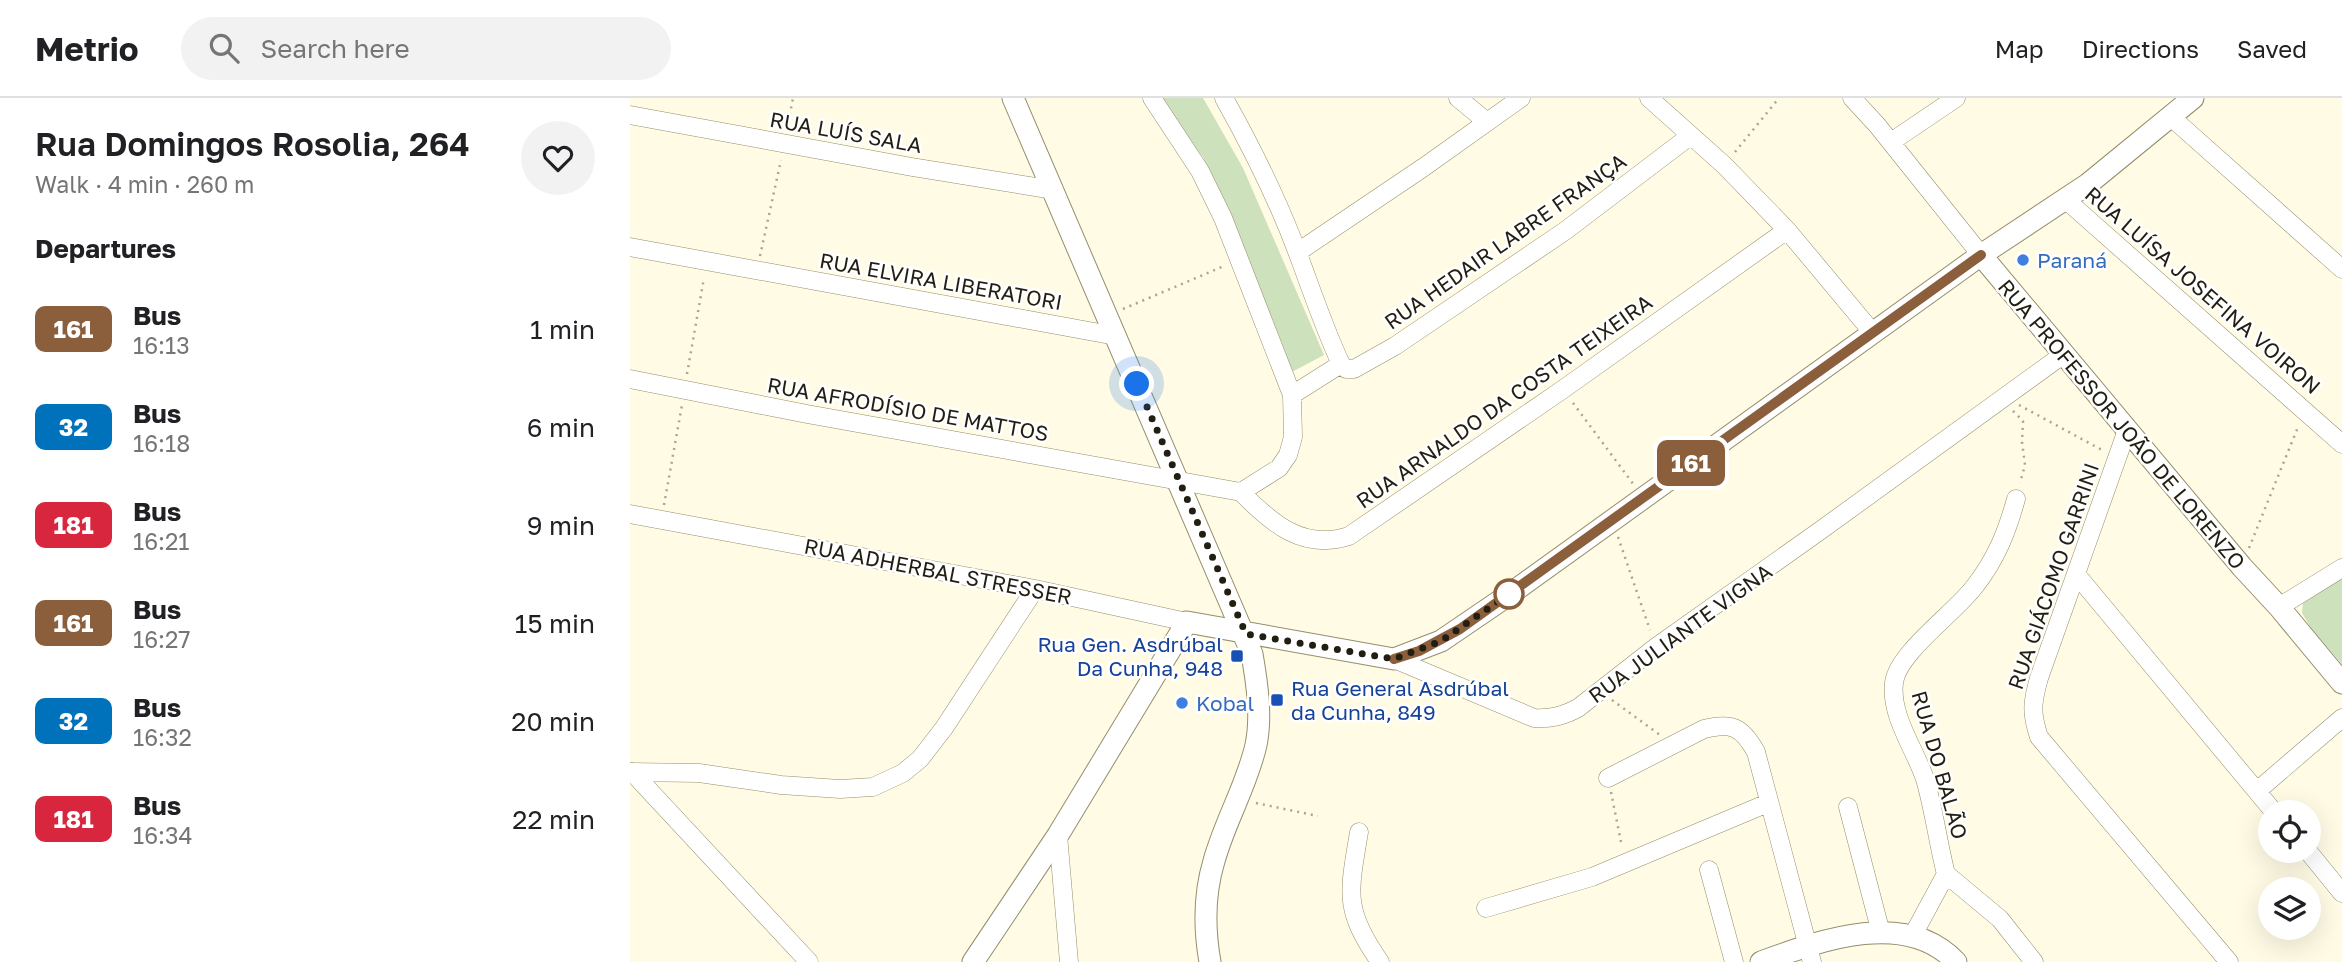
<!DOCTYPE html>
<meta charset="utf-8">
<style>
body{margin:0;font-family:"Golos Text",sans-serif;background:#f2f2f2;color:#202124;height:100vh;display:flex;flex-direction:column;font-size:26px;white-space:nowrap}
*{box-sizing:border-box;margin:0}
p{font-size:23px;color:#757577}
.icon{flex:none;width:38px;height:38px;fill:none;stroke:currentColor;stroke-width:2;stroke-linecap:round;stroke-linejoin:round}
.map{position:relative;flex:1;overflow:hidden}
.drawer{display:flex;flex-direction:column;background:#fff;width:630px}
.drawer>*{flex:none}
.badge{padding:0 14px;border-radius:10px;font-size:24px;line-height:46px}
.controls{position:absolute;left:1628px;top:702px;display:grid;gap:14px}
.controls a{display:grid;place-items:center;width:63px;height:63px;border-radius:50%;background:#fff;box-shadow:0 7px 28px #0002;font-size:35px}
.you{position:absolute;width:35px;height:35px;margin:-18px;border:5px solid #fff;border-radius:50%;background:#1a73e8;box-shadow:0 0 0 10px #1a73e833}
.map>.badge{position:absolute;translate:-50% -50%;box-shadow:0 0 0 4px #fff}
h2{padding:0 35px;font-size:26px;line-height:63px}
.round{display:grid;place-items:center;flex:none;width:74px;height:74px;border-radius:37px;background:#f2f2f2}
.head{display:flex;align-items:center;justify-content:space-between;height:119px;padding:0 35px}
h1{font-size:33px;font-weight:600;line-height:52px}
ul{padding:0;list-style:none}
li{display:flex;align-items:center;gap:21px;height:98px;padding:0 35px}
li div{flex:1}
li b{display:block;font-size:26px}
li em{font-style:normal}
li .badge{min-width:77px;font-weight:700;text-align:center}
header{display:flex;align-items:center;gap:42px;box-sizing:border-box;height:98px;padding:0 35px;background:#fff;border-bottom:2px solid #e0e0e0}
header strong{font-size:33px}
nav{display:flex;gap:38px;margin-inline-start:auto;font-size:24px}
.search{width:490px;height:63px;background:#f2f2f2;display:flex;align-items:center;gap:18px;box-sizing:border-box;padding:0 24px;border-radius:38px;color:#757577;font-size:26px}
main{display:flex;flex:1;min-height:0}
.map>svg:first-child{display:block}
</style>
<header>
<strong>Metrio</strong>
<div class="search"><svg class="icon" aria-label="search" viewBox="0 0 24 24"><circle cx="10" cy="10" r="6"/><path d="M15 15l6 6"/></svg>Search here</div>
<nav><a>Map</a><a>Directions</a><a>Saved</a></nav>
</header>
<main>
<section class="drawer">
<div class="head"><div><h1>Rua Domingos Rosolia, 264</h1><p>Walk · 4 min · 260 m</p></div><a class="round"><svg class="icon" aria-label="heart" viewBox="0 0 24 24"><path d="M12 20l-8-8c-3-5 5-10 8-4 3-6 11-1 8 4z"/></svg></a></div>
<h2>Departures</h2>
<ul>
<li><span class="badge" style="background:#8b5e3c;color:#fff">161</span><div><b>Bus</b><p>16:13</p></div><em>1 min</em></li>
<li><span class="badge" style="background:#0072bc;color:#fff">32</span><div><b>Bus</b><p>16:18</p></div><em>6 min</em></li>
<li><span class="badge" style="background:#d7263d;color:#fff">181</span><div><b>Bus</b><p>16:21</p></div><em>9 min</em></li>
<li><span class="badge" style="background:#8b5e3c;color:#fff">161</span><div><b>Bus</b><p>16:27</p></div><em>15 min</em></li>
<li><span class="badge" style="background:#0072bc;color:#fff">32</span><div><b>Bus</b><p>16:32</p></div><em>20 min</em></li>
<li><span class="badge" style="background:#d7263d;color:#fff">181</span><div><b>Bus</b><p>16:34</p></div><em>22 min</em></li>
</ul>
</section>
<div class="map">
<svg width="1712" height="864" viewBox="0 0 1712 864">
<rect width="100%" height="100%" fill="#fffbe5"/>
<path fill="#cde2bc" d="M526,0H573L613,70L694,257L658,276L573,59Z
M1712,481V566L1681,530L1672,515L1673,504Z"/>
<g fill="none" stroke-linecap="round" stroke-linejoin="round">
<defs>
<path id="minor" d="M594,0C622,50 648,102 668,156C682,193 694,230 711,266
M828,0L857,24
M1019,0L1094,67L1157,132L1243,235
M1222,0L1247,27L1351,157
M0,17L282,69L424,92
M1541,19L1712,171
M1261,44L1326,0
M1435,101L1712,346
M0,149L486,238
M668,154L794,69L891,0
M711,266L716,271H724L765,248L935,133L1060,38
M0,281L177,316L611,394L649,370L658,357L663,339L662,297L593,120L570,73L522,0
M662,297L711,266
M1497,332L1409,580C1402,605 1401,615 1409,639L1599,864
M611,394C641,425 673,453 719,438L932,292L1157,132
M0,416L405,491L557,524
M1446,476L1644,714
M1649,509L1712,470
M764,561L904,620C921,621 933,618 948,610L1026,549L1191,432L1434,256
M0,674L69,675L151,687L210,691L243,689L273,675L290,661L314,630L405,491
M2,674L179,864
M978,680L1074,631C1102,624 1112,629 1126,654L1182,864
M1627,693L1712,620
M1218,709L1251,835
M729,734C719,795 713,811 750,864
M428,737L439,864
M1677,752L1712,795
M1079,772L1104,864
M1316,776C1308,745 1304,712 1295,681C1285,651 1260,618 1264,585C1267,555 1326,514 1345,488C1366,461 1377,434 1386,401
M1316,776L1370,821L1404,864
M856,810L962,779L1138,705
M1283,837L1316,776"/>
<path id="tertiary" d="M383,0L622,556C627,585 632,618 626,647C617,687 595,723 584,763C574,796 574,830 580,864
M1351,157L1612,469L1649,509L1712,585
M343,864L428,737L557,524L764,561L811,543L880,496L1351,157L1458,86L1563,0
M1131,864C1189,843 1276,810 1326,864"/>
</defs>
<use href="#minor" stroke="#948e6b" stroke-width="19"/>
<use href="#tertiary" stroke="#948e6b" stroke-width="23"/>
<path stroke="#a9a593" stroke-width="2.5" stroke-dasharray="2 5" stroke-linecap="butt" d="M157,31L163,0
M1105,54L1149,0
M130,158L151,62
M493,211L594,168
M57,276L74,180
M943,305L1004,387
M1389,307L1472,352
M1383,313L1393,323L1392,344L1395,367L1390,385
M34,407L52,307
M988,439L1020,532
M1619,450L1668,329
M982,602L1030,637
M981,694L992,749
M626,705L688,718"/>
<use href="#minor" stroke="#fff" stroke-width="18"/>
<use href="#tertiary" stroke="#fff" stroke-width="21"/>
</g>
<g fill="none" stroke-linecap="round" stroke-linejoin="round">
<defs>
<path id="line" d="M764,561L789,553L830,531L1351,157"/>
</defs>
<use href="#line" stroke="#fff" stroke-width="16"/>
<use href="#line" stroke="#8b5e3c" stroke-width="10"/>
<path stroke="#221f12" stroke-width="7" stroke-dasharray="0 12.6" d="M507,286L616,536L764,561L811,543L879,496"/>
</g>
<g fill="#3f7fe0" stroke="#fff" stroke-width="2.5">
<circle cx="1393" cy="162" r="7"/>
<circle cx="552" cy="605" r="7"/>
</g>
<circle fill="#fff" stroke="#8b5e3c" stroke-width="3.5" cx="879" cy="496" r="14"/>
<g fill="#1a4fb4" stroke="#fff" stroke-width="2.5">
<rect x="600" y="551" width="14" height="14" rx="3.5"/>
<rect x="640" y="595" width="14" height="14" rx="3.5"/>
</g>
<g text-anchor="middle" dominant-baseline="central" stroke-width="5" stroke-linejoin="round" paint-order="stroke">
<g font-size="21" fill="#221f12" stroke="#fff">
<text transform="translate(216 34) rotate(10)">RUA LUÍS SALA</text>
<text transform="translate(875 143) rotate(-35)">RUA HEDAIR LABRE FRANÇA</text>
<text transform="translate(311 183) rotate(10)">RUA ELVIRA LIBERATORI</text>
<text transform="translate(1573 192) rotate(41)">RUA LUÍSA JOSEFINA VOIRON</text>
<text transform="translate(874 303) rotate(-35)">RUA ARNALDO DA COSTA TEIXEIRA</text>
<text transform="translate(278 311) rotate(10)">RUA AFRODÍSIO DE MATTOS</text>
<text transform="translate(1492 326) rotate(50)">RUA PROFESSOR JOÃO DE LORENZO</text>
<text transform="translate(308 473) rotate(11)">RUA ADHERBAL STRESSER</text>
<text transform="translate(1423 478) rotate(-71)">RUA GIÁCOMO GARRINI</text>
<text transform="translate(1050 535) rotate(-36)">RUA JULIANTE VIGNA</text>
<text transform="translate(1310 667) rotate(74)">RUA DO BALÃO</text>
</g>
<g font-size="21" fill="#366cbe" stroke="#fff" text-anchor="start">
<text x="1407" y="162">Paraná</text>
<text x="566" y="605">Kobal</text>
</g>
<g font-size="21" fill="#164399" stroke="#fff" text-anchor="end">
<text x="593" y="546">Rua Gen. Asdrúbal<tspan x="593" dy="24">Da Cunha, 948</tspan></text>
<text x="661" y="590" text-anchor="start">Rua General Asdrúbal<tspan x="661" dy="24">da Cunha, 849</tspan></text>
</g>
</g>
</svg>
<div class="controls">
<a><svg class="icon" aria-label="locate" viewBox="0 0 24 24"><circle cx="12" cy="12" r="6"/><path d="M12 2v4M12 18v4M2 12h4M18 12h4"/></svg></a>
<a><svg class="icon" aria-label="layers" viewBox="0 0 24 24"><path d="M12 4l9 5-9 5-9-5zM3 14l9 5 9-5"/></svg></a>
</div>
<div class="you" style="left:507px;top:286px"></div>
<b class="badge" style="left:1061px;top:365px;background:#8b5e3c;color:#fff">161</b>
</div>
</main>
